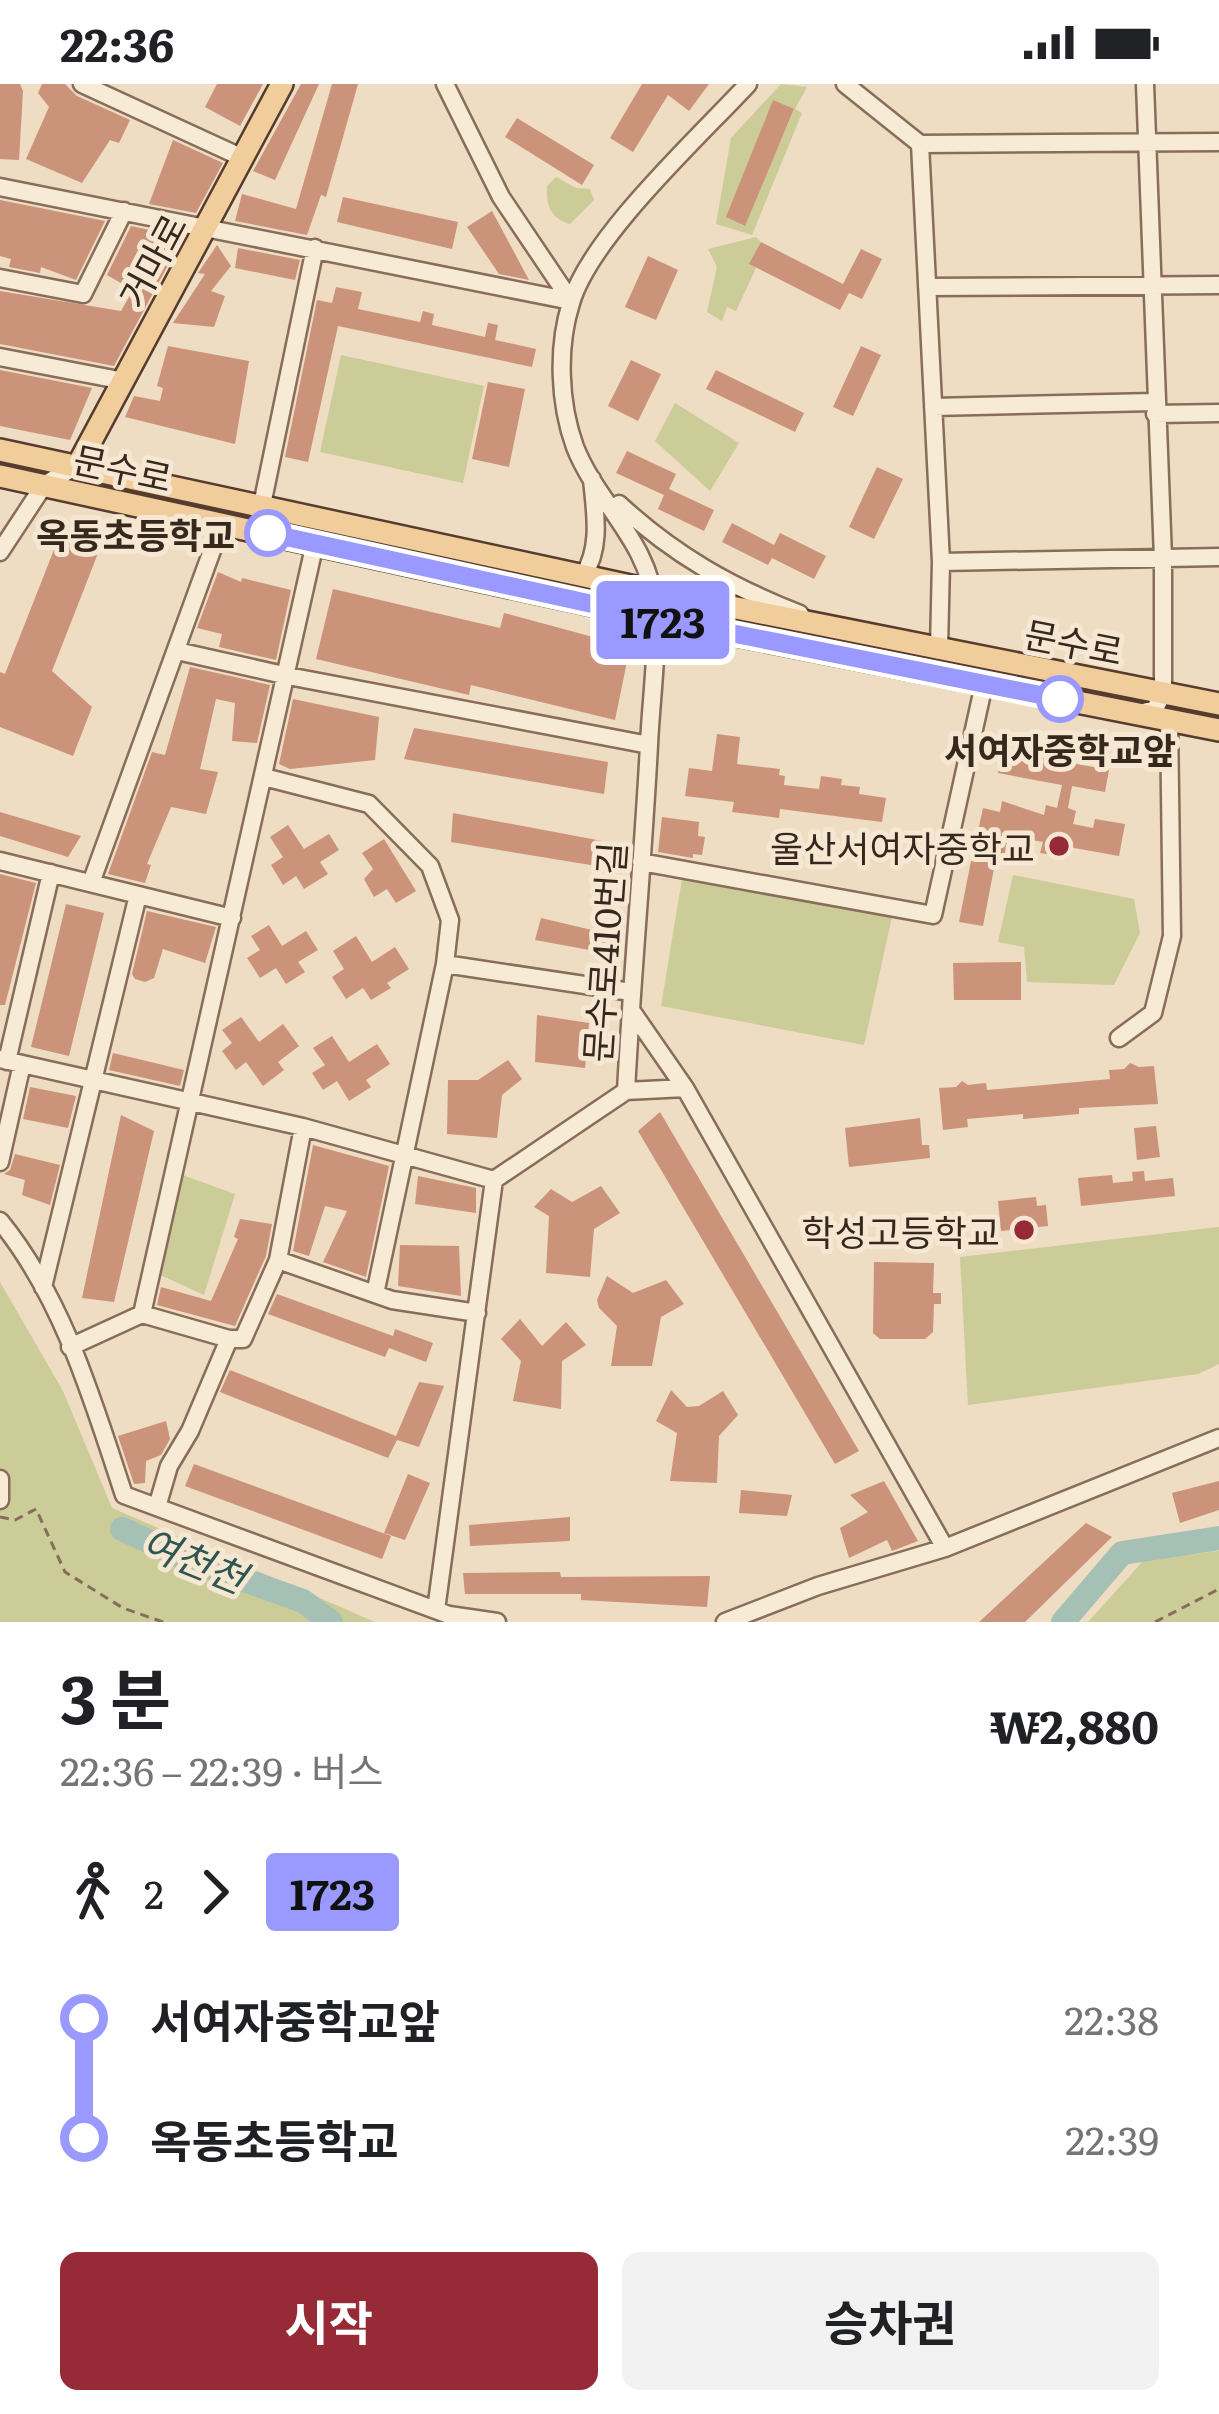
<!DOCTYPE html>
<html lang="ko">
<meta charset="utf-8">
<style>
body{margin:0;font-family:Literata,"Noto Sans KR",serif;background:#f2f2f2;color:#202124;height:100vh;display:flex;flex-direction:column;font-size:45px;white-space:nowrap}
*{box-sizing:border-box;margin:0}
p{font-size:39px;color:#757577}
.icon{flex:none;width:66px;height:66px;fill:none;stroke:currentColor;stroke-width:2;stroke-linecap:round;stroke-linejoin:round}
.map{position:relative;height:1538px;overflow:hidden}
.panel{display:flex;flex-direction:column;background:#fff;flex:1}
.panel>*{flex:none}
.badge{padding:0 24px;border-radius:9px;font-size:42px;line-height:78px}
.map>.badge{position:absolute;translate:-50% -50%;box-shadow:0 0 0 6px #fff}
.legs{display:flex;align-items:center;gap:18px;height:132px;padding:0 60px;font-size:39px}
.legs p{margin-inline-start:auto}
.head{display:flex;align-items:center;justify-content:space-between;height:204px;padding:0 60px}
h1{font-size:66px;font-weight:700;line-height:90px}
.primary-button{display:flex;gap:24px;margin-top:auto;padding:24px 60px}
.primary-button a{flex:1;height:138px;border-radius:18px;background:#962a36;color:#fff;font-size:48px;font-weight:700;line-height:138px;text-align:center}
.primary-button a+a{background:#f2f2f2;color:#202124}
ul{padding:0 60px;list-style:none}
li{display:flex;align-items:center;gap:42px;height:120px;font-size:45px}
li i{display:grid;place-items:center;width:18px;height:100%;margin:0 15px;background:currentColor}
li i::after{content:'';width:30px;height:30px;margin:-15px;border:9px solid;border-radius:50%;background:#fff}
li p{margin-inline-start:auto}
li:first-child i{background:linear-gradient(#0000 50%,currentColor 0)}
li:last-child i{background:linear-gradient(currentColor 50%,#0000 0)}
.status{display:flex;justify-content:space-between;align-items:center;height:84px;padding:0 60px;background:#fff;direction:ltr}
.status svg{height:33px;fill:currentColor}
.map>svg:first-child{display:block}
</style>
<div class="status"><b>22:36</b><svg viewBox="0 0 49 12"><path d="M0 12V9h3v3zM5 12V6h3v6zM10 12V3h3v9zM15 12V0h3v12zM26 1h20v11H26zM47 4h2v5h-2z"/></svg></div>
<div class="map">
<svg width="1219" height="1538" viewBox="0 0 1219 1538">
<rect width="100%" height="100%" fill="#eedcc3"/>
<path fill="#cbcc97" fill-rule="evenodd" d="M781,0L807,3L795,25L802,29L752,151L716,140L731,54ZM773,17L794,26L744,142L727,132Z
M556,93L576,104L590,105L594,116L570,140C550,134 546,121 547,102Z
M756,153L761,158L750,180L756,184L736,227L727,223L722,237L707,228L717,183L708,165Z
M341,271L484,302L463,399L320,368Z
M675,319L739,359L710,407L655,357Z
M683,789L893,828L864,961L661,922Z
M1013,791L1134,815L1140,849L1114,901L1027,898L1024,863L998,858Z
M174,1088L235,1110L204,1211L152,1187Z
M1219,1143V1280L1198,1290L968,1321L960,1173Z
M0,1198L63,1307L112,1424L375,1538H0Z
M1219,1467V1538H1088L1144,1476Z"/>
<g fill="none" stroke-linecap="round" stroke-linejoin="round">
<path stroke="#a5c0b5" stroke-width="24" d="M122,1445L196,1479L303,1517L331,1538
M1063,1538L1122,1469L1219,1454"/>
</g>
<path fill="#cb9379" d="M0,0H20L23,7L19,76L0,75Z
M42,0H65L77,12L130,36L119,59L110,56L82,99L26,75L49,23L38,9Z
M217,0H263L240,42L205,23Z
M301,0H319L275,96L253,87Z
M332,0H358L326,113L321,111L307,151L235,137L242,110L296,125Z
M642,0H709L689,27L668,11L633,68L610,54Z
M773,16L794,25L745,142L726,133Z
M517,34L594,81L582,101L505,53Z
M173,56L223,79L196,129L149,120Z
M343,113L458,138L452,165L337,138Z
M0,116L105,137L76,196L41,183L40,189L9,183L11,175L0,172Z
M492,127L529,196L499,190L467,143Z
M131,142L183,153L114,282L0,260V207L121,227L133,206L107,191Z
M761,158L843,200L861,165L882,175L862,215L849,209L840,226L749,180Z
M217,161L231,182L211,207L225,212L214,243L173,239L205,190L198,189Z
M238,164L300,176L295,196L235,184Z
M648,172L678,186L656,236L625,223Z
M336,203L362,208L358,225L420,238L423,227L434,230L432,241L485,253L488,239L498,241L495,256L536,265L532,283L338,242L308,378L285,373L317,216L332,219Z
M168,262L249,277L235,360L125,333L134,312L160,317L163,304L157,302Z
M861,262L881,271L853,332L833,323Z
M631,276L661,290L638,337L608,322Z
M0,286L92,304L70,356L0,342Z
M716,286L804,329L795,348L706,305Z
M488,298L525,305L509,383L472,375Z
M627,367L676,390L669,405L714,426L704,447L658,425L664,411L616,389Z
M877,383L903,395L874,455L849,443Z
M732,439L774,461L780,449L826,472L814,495L772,474L768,481L722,458Z
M63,443L102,459L52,587L92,623L73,672L0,643V588L5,590Z
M218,488L241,498L242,494L291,506L276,576L219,563L222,550L197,544Z
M333,505L500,544L504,529L630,563L615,636L471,601L469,611L316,575Z
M190,583L270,601L257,659L232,657L235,619L216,615L200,685L218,688L206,730L171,723L147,780L151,781L145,799L108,790L152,668L165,671Z
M293,615L379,633L375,676L290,685L279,680Z
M414,644L608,678L604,710L404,675Z
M717,650L740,653L737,680L780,685L779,691L785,692L784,701L819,705L821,692L842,695L841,701L860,703L859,710L886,714L882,738L780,725L779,734L732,728L734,718L685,712L689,684L712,687Z
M1003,666L1109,686L1105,708L1072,702L1068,724L1076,727L1073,740L1093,744L1095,735L1125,740L1119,772L1063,762L1061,772L1040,769L1043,758L1008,752L1003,781L995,779L983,842L959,838L973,767L995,771L999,750L978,747L983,724L1000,728L1002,717L1044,731L1046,721L1057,724L1062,701L998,689Z
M0,728L81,752L68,773L0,752Z
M453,729L613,759L609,784L451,758Z
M662,733L699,738L698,752L705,753L702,771L693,770V774L658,768Z
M288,741L304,765L329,750L339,766L320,778L328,790L304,805L296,792L283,801L271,781L283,773L270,753Z
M384,755L416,807L396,819L387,805L374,813L364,795L373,785L362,769Z
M0,790L36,799L5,921H0Z
M66,820L104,829L69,972L31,963Z
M147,827L216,843L205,879L163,865L154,894L145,898L135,895L132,890Z
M541,834L609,850L606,869L535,856Z
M269,841L282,862L306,847L318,866L298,878L305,888L286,900L276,884L260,894L247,874L260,866L251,852Z
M356,852L372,878L395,863L409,885L387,899L391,904L371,916L363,904L346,915L332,893L344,885L333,867Z
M1021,878V916H954L953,879Z
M537,931L589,939L585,984L535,978Z
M241,933L259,958L283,940L299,962L278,978L284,986L263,1002L246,978L236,986L222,967L232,959L222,946Z
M332,952L349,978L377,960L390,980L366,996L371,1003L349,1017L337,997L323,1006L312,989L325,981L313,964Z
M113,969L184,986L180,1002L109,986Z
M508,976L522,995L502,1011L497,1054L447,1050L448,996H478Z
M1130,979L1139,983L1154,982L1158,1020L1079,1024V1030L1023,1035V1030L967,1035L968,1043L943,1046L939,1004L956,1003L962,997L968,1001L986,999L987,1006L1110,995L1109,986L1124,985Z
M30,1003L76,1012L68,1044L23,1035Z
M660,1028L859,1367L835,1380L638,1047Z
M121,1031L154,1047L114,1218L82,1214Z
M920,1034L922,1061H929L930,1074L849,1083L845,1044Z
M1156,1042L1160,1073L1137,1076L1134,1044Z
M313,1061L389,1082L366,1193L323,1178L347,1127L325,1122L309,1172L293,1167Z
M15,1070L60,1081L50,1121L22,1111L25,1096L4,1090L10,1086Z
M1144,1087L1145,1097L1173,1094L1175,1112L1081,1122L1078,1094L1112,1091L1113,1099L1133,1097L1132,1088Z
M418,1092L476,1104V1129L415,1120Z
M601,1102L620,1129L594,1145L590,1193L546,1189L549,1132L534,1123L551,1105L572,1118Z
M1036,1113L1037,1122L1046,1121L1048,1142L1001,1147L998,1117Z
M240,1135L272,1140L266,1172L235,1242L157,1221L161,1203L211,1217L238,1155L234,1153Z
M400,1161L459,1162L461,1212L398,1202Z
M874,1178L934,1179L933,1209H941V1220H934L933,1248L925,1255H880L873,1249Z
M607,1192L633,1209L666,1196L684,1220L661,1233L652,1282H611L617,1242L599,1224L597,1216Z
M277,1210L393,1252L395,1245L433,1259L426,1278L389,1264L385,1273L268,1230Z
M520,1235L542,1262L566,1238L586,1261L562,1277L561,1325L513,1317L521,1277L501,1255Z
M230,1286L396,1352L419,1298L444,1302L419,1363L397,1356L388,1374L220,1308Z
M671,1306L687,1323L699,1322L723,1307L738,1331L719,1352L717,1399L670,1397L677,1349L656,1337Z
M166,1337L170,1355L161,1371L146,1377L145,1399L134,1400L118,1352Z
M194,1380L391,1452L382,1475L185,1402Z
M408,1390L430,1399L405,1456L384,1449Z
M884,1397L918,1457L892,1467L887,1456L849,1474L840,1444L868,1428L850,1411Z
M1219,1397V1426L1180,1439L1172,1409Z
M741,1406L792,1411L787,1432L739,1429Z
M570,1433V1457L470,1462L469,1441Z
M1086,1439L1112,1453L1025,1538H979Z
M560,1488L561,1493L710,1492L707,1523L581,1516V1510H465L463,1489Z"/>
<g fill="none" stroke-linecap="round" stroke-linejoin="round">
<defs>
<path id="minor" d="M82,0L243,74
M445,0L501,113L571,217
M748,0C699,53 590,153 571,219C557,263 559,319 575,363C598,421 650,458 655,524C658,569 651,616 649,661C643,776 632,892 626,1007L685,1004L945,1464
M845,0L920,60L1219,58
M920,60L941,478L939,564
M0,103L571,217
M0,194L83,210L124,127
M927,203L1219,201
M0,273L124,297
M933,323L1154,318
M1155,330L1219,329
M619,420C674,471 731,503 800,530
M262,421L315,164
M0,468L44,401L78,381
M941,478L1219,473
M583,492C602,463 595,428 592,395
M177,567L288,592L649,661
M1137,630L1155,625L1163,609V474L1145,0
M264,693L369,720L430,782L450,836L445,880L375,1210
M0,777L232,834
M641,778L933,831L984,600
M91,799L222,439
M445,880L631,908
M631,926L685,1004
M1119,954L1153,929L1172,852L1169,636
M0,975L303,1043L494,1096L626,1007
M7,977L51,789
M0,1078L22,980
M0,1137C63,1214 93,1317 124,1411L449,1531L497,1538
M278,1176L392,1216L477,1229
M43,1203L138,811
M142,1230L315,459
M70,1263L142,1230L229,1255H243L278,1176L303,1043
M0,1395V1416
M157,1423L169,1382L190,1347L229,1255
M436,1526L494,1096
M725,1538L818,1502L945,1464L1219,1354"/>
<path id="major" d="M0,366L686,514L1219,620
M78,381L282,0
M0,392L681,540L1219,646"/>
</defs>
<use href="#minor" stroke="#886d5a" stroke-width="21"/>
<use href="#major" stroke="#553c2e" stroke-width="26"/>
<path stroke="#886d5a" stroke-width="3" stroke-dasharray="9 6" stroke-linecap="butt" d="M0,1433L15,1436L36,1425L65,1488L123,1524L163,1538
M1155,1538L1219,1505"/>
<use href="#minor" stroke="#f8ebd6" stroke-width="16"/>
<use href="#major" stroke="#f1cd9b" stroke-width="21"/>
</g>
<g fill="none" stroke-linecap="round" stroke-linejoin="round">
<defs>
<path id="line-1" d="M268,449L656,534L1060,615"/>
</defs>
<use href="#line-1" stroke="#fff" stroke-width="27"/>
<use href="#line-1" stroke="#99f" stroke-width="18"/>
</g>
<g fill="#fff" stroke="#99f" stroke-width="6">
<circle cx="268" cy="449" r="21"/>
<circle cx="1060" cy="615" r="21"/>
</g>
<g fill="#962a36" stroke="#f5e7d2" stroke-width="4.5">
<circle cx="1059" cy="762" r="12"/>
<circle cx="1024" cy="1146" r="12"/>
</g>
<g text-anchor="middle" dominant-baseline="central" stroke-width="10" stroke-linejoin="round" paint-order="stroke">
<g font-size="36" fill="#37281e" stroke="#f5e7d2">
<text transform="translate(151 176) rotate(-62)">거마로</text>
<text transform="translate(123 383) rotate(12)">문수로</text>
<text transform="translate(1074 557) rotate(11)">문수로</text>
<text transform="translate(603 868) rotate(-86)">문수로410번길</text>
</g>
<g font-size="36" font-weight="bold" fill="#37281e" stroke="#f5e7d2" text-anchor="end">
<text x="235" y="449">옥동초등학교</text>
<text x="1060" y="664" text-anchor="middle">서여자중학교앞</text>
</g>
<g font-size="36" fill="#37281e" stroke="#f5e7d2" text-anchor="end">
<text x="1035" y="762">울산서여자중학교</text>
<text x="1000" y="1146">학성고등학교</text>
</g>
<g font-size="39" font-style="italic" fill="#2d5750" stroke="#f5e7d2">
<text transform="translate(195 1474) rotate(22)">여천천</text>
</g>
</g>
</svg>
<b class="badge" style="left:663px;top:536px;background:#99f;color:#111">1723</b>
</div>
<section class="panel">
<div class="head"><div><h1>3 분</h1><p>22:36 – 22:39 · 버스</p></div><b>₩2,880</b></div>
<div class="legs"><svg class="icon" aria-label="walk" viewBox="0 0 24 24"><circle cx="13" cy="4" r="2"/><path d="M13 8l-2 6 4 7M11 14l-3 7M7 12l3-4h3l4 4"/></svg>2<svg class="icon" aria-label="forward" viewBox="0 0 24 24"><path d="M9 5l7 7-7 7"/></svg><b class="badge" style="background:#99f;color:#111">1723</b></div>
<ul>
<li><i style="color:#99f"></i><b>서여자중학교앞</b><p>22:38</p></li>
<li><i style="color:#99f"></i><b>옥동초등학교</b><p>22:39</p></li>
</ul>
<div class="primary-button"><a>시작</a><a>승차권</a></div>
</section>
